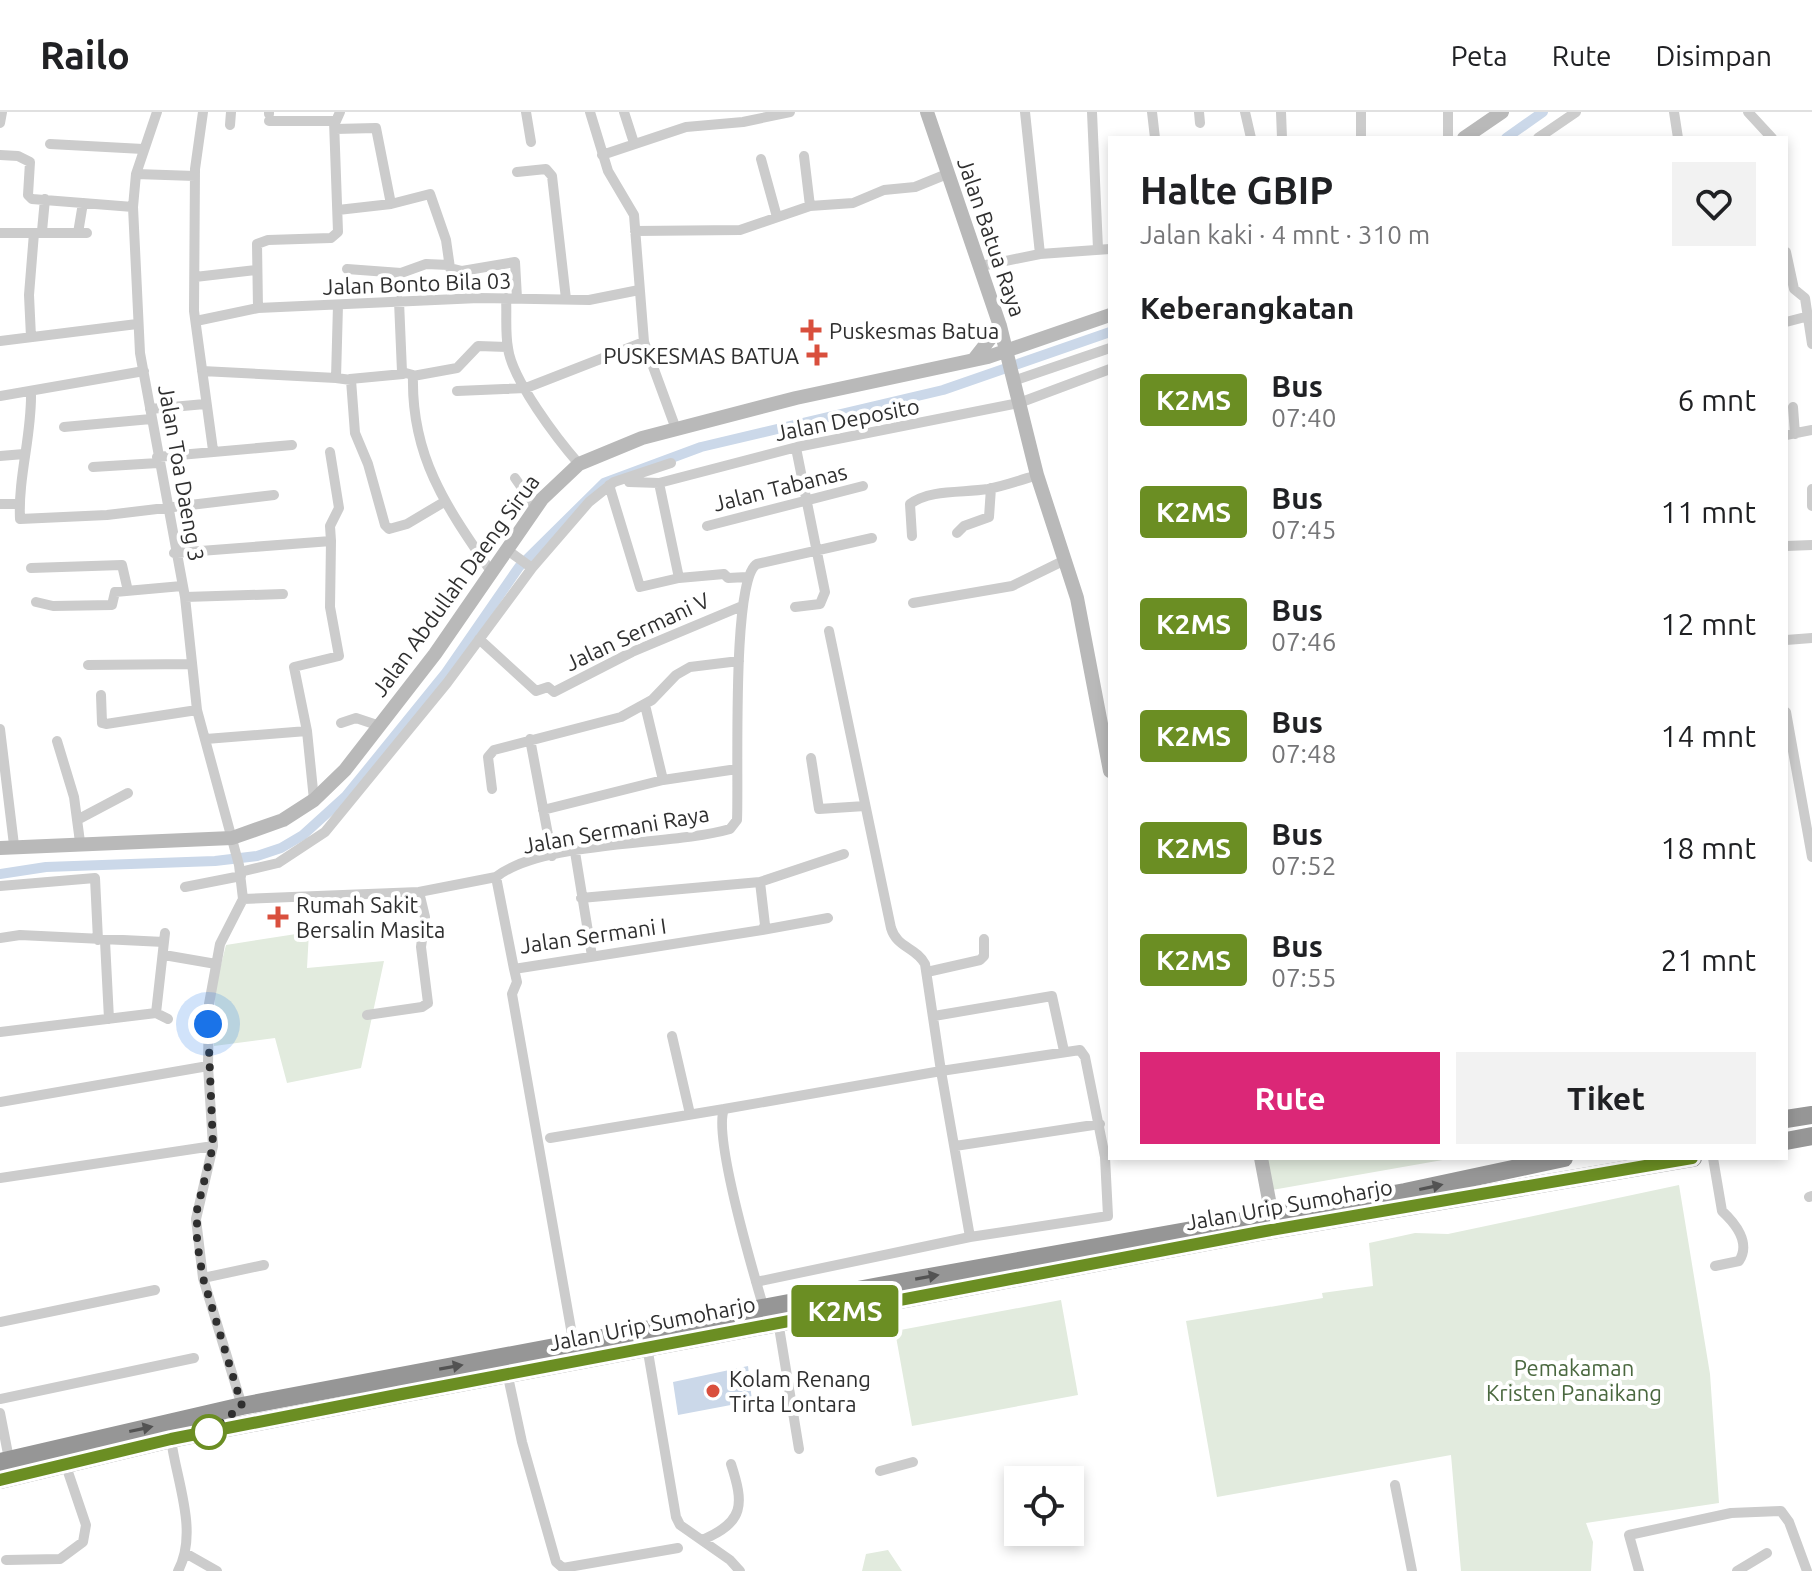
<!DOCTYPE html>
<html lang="id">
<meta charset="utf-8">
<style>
body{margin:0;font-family:Ubuntu,sans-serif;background:#f2f2f2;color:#202124;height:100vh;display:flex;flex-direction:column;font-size:30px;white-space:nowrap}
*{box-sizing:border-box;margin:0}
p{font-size:26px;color:#757577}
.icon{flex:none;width:44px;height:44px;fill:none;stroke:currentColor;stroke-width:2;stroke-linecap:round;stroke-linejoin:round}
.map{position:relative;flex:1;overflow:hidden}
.drawer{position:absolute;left:1108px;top:24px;width:680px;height:1024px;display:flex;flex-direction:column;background:#fff;border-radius:0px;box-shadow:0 4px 12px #0003}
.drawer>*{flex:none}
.badge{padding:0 16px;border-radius:6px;font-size:28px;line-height:52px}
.tools{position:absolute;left:1004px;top:1354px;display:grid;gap:16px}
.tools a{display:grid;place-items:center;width:80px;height:80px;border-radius:0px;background:#fff;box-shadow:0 4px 12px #0003;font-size:40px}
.you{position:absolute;width:40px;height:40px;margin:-20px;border:6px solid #fff;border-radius:50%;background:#1a73e8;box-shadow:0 0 0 12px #1a73e833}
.map>.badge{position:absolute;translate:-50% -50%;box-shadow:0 0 0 4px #fff}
h2{padding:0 32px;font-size:30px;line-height:72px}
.round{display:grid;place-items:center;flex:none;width:84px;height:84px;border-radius:0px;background:#f2f2f2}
.head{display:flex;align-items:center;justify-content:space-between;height:136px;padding:0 32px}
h1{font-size:38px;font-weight:700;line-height:60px}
.action{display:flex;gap:16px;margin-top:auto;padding:16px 32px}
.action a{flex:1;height:92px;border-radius:0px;background:#db2777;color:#fff;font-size:32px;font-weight:700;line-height:92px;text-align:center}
.action a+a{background:#f2f2f2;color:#202124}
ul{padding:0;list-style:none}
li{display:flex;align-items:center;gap:24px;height:112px;padding:0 32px}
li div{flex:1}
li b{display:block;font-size:30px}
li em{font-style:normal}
li .badge{min-width:88px;font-weight:700;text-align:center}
header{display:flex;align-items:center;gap:48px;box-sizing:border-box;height:112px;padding:0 40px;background:#fff;border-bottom:2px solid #e0e0e0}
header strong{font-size:38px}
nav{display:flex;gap:44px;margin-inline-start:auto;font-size:28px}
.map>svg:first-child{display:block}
</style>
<header>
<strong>Railo</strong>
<nav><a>Peta</a><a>Rute</a><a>Disimpan</a></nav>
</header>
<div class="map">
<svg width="1812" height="1459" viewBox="0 0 1812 1459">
<rect width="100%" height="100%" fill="#fff"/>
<path fill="#e2ebde" d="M309,820L307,856L384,849L361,956L287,971L275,926L214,934L215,876L226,833Z
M1267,1046H1454L1272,1078Z
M1679,1073L1710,1262L1719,1391L1586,1411L1593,1430L1591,1459H1461L1451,1343L1217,1385L1186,1209L1323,1186L1322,1181L1373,1174L1369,1131L1415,1121L1448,1122Z
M1061,1188L1078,1283L912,1314L895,1219Z
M888,1438L902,1459H862L866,1442Z"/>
<path fill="#cbd8e9" d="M748,1254L752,1289L678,1303L673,1270Z"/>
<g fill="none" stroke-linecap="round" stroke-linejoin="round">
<path stroke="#cbd8e9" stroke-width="10" d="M1506,26L1543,0
M0,762L46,755L215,749L257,744L281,736L303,723L346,684L445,562L519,455L604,371L701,335L943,278L1110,220"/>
<path stroke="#ccc" stroke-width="10" d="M157,0L136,62L133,95L140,241L185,485L197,598L239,753L243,787L220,832L209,892L208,954L213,1034L196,1107L203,1166L242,1294
M203,0L195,57L194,199L213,338
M269,0V2
M526,0L531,30
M590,0L608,59L634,103L644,230L676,317
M624,0L634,31
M1025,0L1040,142
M1092,0L1098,137
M1152,0L1155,26
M1199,0L1200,11
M1245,0L1251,26
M1281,0L1282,26
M1361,0V26
M1448,0V26
M1674,0L1678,26
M1748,0L1772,26
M269,9H336L340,0
M0,11L2,0
M230,13L231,0
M335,17L376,16L391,92L430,82L446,128L450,156L462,159L515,150L517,186
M1538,26L1576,0
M50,32L143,37
M0,43L18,44L30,50L28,83L32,87L133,95
M602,43L686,15L743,10L790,0
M804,44L810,94
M761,47L777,105
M517,60L546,57L552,64L566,187
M136,62L195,64
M338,98L391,92
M42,119L45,87
M635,119L740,118L810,94L853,91L884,78L915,75L947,62
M0,121H87
M78,121L83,91
M1786,140L1794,177L1805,186L1812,232
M981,154L1040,142L1110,137
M347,157L401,161L426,152L449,153
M195,165L256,158
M506,186C507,202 505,220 508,236C512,268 558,328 579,352
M399,189L402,260L413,263
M338,193L336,266L351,268L355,321L368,352L385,413L389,417L407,412L444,390
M258,196L257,132L268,128L331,126L338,120L334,9
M196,209L258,196L479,186L589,188L639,178
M1786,210L1809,204
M31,225L29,183L34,121
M0,229L137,212
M202,259L336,266
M350,267L403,262
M1013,269L1110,236
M457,279L526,276L644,230
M31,280C32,323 18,364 20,407L107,403L274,383
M0,284L144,259
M1793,295L1795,322
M150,297L205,292
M64,315L151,307
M1786,323L1812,318
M330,340L339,396L330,414L331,429
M0,344L24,342
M157,345L292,333
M93,355L158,351
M515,366L536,396
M629,370L659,371L797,335L1019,291L1110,257
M659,371L679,466
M609,373L640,475L679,466L724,462L728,466L747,465
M1812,377V394
M0,392H19
M707,414L863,374
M957,421L964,414L989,405L991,376
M912,424L910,392C930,377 963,381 988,377C1004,374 1021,368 1037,363
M1786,434L1812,433
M506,437L532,456
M174,441L331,429L330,495L339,544L294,555L307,619L314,688
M31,456L122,453L128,479
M492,461C448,397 411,346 413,264L457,256L478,234L507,235
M185,485L283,482
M36,490L53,494L112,493L115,480L182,474
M913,491L1012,474L1063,449
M795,495L820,492L825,480L796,336
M479,527L536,579L548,575L554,580L632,540L742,494
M1786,528L1812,526
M88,553L191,552
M101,583L102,611L106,612L197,598
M645,593L663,668
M1786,600L1812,745
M341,611L356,606L380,614
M0,617L14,733
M206,627L307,619
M530,627L552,744
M57,629L74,685L80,730
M811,646L819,697L865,694
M492,677L488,645L494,638L621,605L652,588L676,563L690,555L739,549
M543,698L663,668L737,657
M77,708L128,681
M575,740L592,844
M240,760L278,751L325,720L447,571L532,456L589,390L614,370L671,351
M496,765L514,857L762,818L765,813L760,770L844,742
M0,774L95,766L98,828
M185,775L241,764
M581,786L760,770
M243,787L419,780L496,765C542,728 671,734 730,717L737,708C739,670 731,466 757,452L872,426
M762,818L828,806
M0,826L20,823L164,830
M105,829L109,907
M164,843L216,852
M514,857L517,870L512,882L574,1234
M927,860L980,848L984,844V827
M156,901L165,821
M156,901L168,907
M367,903L422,895L428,891L421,835L425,805L419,780
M934,904L1052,884L1064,939
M0,920L156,901
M672,924L690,1002
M0,990L208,954
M550,1026L724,997
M955,1034L1100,1012
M1713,1046L1722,1099C1735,1111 1751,1131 1739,1149L1715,1154
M0,1066L213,1034
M1809,1085L1812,1084
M203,1166L264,1153
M756,1170L970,1125L1108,1104L1105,1045L1085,945L1080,938L941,959L970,1125
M764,1197C754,1163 713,1025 724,997L941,959L925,852C916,835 897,836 891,816L829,519
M778,1209L799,1337
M0,1210L155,1178
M647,1234L676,1405L680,1413L730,1448L740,1459
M507,1260L522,1330L556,1450L563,1456L678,1436
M0,1287L194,1246
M0,1301L9,1347
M171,1327C176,1368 199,1420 178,1459
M880,1359L913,1350
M1395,1373L1412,1459
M702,1428C745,1410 744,1392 731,1352
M187,1442L217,1459
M6,1448L60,1447L83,1430L86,1413L65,1351
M1639,1459L1629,1423L1731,1401L1781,1399L1789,1410L1807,1459
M1737,1459L1767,1441"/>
<path stroke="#b9b9b9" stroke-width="14" d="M927,0L1000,214L1037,363L1077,486L1110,659
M1464,26L1502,0
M975,246L1000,214
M0,736L232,726L283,708L314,688L345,658L435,542L542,387L579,352L642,326L796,286L988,245L1110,203
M1261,1046L1272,1104"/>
<path stroke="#969696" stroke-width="18" d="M1786,1007L1812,1003
M1786,1029L1812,1024
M0,1350L242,1294L879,1174L1405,1080L1564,1046
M0,1368L171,1327L402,1282L1260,1120L1693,1046"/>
</g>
<defs><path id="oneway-solid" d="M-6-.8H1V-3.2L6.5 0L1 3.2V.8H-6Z" transform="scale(2)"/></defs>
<g fill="#535353">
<use href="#oneway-solid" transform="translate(1431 1075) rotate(-12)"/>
<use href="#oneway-solid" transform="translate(927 1165) rotate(-10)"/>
<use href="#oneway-solid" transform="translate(451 1255) rotate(-10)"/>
<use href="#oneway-solid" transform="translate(141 1317) rotate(-12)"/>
</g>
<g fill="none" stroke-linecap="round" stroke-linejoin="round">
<defs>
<path id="line" d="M0,1368L171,1327L402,1282L1260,1120L1692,1046"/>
</defs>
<use href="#line" stroke="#fff" stroke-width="18"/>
<use href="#line" stroke="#6b8e23" stroke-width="12"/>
<path stroke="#2f2f2f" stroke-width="8" stroke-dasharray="0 14.4" d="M208,912L213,1034L197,1098V1130L203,1166L242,1294L209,1320"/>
</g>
<g fill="#d94f3d" stroke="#fff" stroke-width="3">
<path d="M807 206h8v8h8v8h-8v8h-8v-8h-8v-8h8z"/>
<path d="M813 231h8v8h8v8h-8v8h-8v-8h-8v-8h8z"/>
<path d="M274 793h8v8h8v8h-8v8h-8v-8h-8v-8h8z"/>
<circle cx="713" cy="1279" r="8"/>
</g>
<circle fill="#fff" stroke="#6b8e23" stroke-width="4" cx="209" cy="1320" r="16"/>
<g text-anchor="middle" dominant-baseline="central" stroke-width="8" stroke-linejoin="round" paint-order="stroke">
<g font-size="22" fill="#2f2f2f" stroke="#fff">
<text transform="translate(992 125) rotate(71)">Jalan Batua Raya</text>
<text transform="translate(417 171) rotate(-2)">Jalan Bonto Bila 03</text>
<text transform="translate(847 307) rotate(-11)">Jalan Deposito</text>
<text transform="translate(182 361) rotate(80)">Jalan Toa Daeng 3</text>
<text transform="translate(780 375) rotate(-14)">Jalan Tabanas</text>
<text transform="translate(455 473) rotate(-54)">Jalan Abdullah Daeng Sirua</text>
<text transform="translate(637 519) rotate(-25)">Jalan Sermani V</text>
<text transform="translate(616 717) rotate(-10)">Jalan Sermani Raya</text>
<text transform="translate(593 823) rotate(-8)">Jalan Sermani I</text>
<text transform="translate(1289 1092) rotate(-10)">Jalan Urip Sumoharjo</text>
<text transform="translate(652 1211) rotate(-11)">Jalan Urip Sumoharjo</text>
</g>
<g font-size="22" fill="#2f2f2f" stroke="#fff" text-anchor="start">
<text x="829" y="218">Puskesmas Batua</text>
<text x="799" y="243" text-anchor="end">PUSKESMAS BATUA</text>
<text x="296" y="792">Rumah Sakit<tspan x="296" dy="25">Bersalin Masita</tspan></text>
<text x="729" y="1266">Kolam Renang<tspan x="729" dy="25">Tirta Lontara</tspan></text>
</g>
<g font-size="22" fill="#4a683f" stroke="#fff">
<text x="1574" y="1255">Pemakaman<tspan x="1574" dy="25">Kristen Panaikang</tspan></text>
</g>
</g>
</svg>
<div class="tools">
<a><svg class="icon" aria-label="locate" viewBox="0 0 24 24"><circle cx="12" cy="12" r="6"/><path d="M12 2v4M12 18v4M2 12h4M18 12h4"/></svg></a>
</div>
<div class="you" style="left:208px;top:912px"></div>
<b class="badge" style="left:845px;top:1199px;background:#6b8e23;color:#fff">K2MS</b>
<section class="drawer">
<div class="head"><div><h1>Halte GBIP</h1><p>Jalan kaki · 4 mnt · 310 m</p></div><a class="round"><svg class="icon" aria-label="heart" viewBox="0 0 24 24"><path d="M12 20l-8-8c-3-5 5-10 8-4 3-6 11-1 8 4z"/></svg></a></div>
<h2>Keberangkatan</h2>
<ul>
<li><span class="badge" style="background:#6b8e23;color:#fff">K2MS</span><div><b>Bus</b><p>07:40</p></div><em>6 mnt</em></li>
<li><span class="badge" style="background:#6b8e23;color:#fff">K2MS</span><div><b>Bus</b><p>07:45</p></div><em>11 mnt</em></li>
<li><span class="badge" style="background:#6b8e23;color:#fff">K2MS</span><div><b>Bus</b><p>07:46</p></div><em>12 mnt</em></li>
<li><span class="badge" style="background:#6b8e23;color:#fff">K2MS</span><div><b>Bus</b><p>07:48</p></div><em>14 mnt</em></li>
<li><span class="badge" style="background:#6b8e23;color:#fff">K2MS</span><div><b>Bus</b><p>07:52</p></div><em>18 mnt</em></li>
<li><span class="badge" style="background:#6b8e23;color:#fff">K2MS</span><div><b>Bus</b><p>07:55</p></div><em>21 mnt</em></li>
</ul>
<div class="action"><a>Rute</a><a>Tiket</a></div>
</section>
</div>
